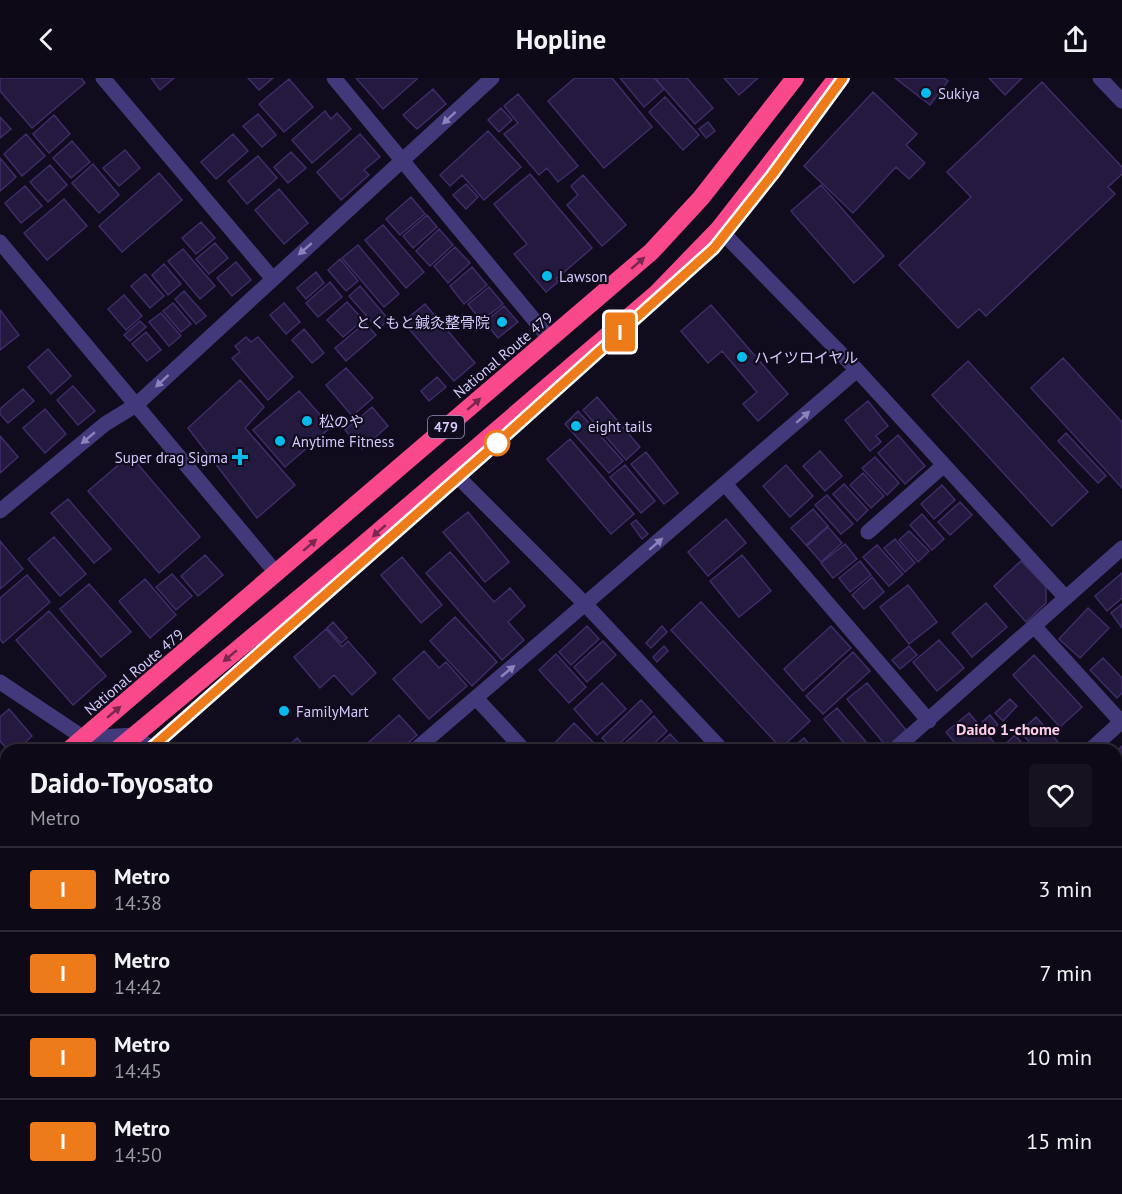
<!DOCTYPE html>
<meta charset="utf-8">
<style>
body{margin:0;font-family:"PT Sans","Noto Sans JP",sans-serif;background:#16121f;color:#f1f3f6;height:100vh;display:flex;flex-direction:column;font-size:22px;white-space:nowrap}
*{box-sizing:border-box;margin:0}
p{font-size:20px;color:#9a9aa1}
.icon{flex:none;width:33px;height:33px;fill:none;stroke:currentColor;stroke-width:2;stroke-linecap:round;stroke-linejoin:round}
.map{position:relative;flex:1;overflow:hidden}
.panel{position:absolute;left:0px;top:666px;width:1122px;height:450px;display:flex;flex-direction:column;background:#0d0916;border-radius:18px 18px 0 0;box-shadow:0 3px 9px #0003,0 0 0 2px #2d2a35}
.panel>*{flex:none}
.badge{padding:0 12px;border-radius:4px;font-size:21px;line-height:39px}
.map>.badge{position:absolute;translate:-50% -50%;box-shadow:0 0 0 3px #fff}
.round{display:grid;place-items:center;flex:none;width:63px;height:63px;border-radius:6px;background:#16121f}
.summary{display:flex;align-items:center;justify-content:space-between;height:102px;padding:0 30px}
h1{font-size:28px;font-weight:600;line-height:45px}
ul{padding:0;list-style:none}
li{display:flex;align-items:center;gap:18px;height:84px;padding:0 30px;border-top:2px solid #2d2a35}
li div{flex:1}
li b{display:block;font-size:22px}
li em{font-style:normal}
li .badge{min-width:66px;font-weight:700;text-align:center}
header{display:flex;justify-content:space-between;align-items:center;height:78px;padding:0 30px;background:#0d0916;font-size:27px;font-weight:600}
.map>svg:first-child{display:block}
</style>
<header><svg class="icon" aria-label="back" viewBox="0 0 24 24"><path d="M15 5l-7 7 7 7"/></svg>Hopline<svg class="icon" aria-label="share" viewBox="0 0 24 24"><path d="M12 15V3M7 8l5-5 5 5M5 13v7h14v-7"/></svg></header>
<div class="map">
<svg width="1122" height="1116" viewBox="0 0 1122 1116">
<rect width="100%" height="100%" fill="#110c1d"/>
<path fill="#24193e" stroke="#3f2c69" stroke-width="1.5" d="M0,0H81L85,5L32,50L0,13Z
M151,0H174L160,12Z
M248,0H273L259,12Z
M356,0H416L417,1L383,31Z
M575,0H612L652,49L604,90L548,23Z
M620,0H654L664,11L644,29Z
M655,0H687L713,30L695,46Z
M724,0H758L739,17Z
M895,0H944L948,3L930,27Z
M989,0H1022L1005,17Z
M289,1L313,29L284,54L259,26Z
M1042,4L1122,89V96L1108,109L1115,116L986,238L979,231L958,250L899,187L971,119L947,94Z
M433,11L446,26L417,51L403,37Z
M873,14L917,56L906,67L925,85L909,101L896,89L853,135L804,88Z
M518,16L578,88L558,104L547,90L539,97L504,56L518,45L504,28Z
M665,19L699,57L683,72L649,34Z
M501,30L512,42L499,54L488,42Z
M325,33L331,41L337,35L351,51L312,85L292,62Z
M258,36L276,57L262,69L243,48Z
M54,37L70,56L49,75L33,56Z
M0,39L11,51L0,60Z
M708,44L715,53L706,60L699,51Z
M488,53L521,89L484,122L462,97L450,108L440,97Z
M26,56L45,78L22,98L4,76Z
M233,56L248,73L216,101L201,84Z
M360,56L380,79L364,92L369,97L341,122L317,94Z
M72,63L90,84L71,100L53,80Z
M125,72L140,90L119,108L103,90Z
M291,74L306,90L288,105L274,89Z
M258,78L277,100L247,126L228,103Z
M0,80L16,99L0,113Z
M93,86L119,117L99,135L72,105Z
M50,87L67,107L48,124L30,104Z
M159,95L182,122L122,174L99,148Z
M530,96L592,170L556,201L558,204L546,214L514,176L527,166L494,126Z
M583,97L626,147L602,168L567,127L578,117L571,108Z
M466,106L478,119L466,131L453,117Z
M821,107L884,178L854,205L791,133Z
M25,108L42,128L21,145L5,125Z
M279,111L308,145L284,166L255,132Z
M411,119L425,136L400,157L386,141Z
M64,121L87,148L47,182L24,155Z
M427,137L437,149L413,170L403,158Z
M201,144L215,160L196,176L182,160Z
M383,147L424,194L406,210L365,162Z
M439,151L453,167L430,188L416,173Z
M215,165L228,180L209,196L196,181Z
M358,167L399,216L384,229L342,180Z
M455,169L470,185L448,205L434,188Z
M183,171L215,208L200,221L168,183Z
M340,181L358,203L346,213L328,192Z
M236,184L251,202L232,218L217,200Z
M164,186L181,206L168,217L152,197Z
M472,189L487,207L464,226L450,208Z
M316,194L324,205L306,221L297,210Z
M145,196L164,218L150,230L131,208Z
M330,204L342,219L318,239L306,225Z
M360,208L389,242L378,251L349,218Z
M489,209L503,226L481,243L468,226Z
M184,213L206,238L196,246L175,221Z
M124,217L142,238L126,252L108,231Z
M347,224L363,242L343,259L327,242Z
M173,225L191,246L181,254L163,233Z
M284,225L300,244L286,256L270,237Z
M425,226L475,285L454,303L403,244Z
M711,227L788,316L758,343L743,326L757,314L722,273L708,285L681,253Z
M504,228L518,244L498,260L485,244Z
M0,232L19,257L0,272Z
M161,235L181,258L169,268L149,244Z
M140,243L146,249L130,263L124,257Z
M365,245L376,257L346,283L335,270Z
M304,251L324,275L312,285L292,262Z
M146,254L161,272L147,283L132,266Z
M246,259L251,264L258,259L293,299L268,322L232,280L240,274L235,268Z
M48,271L71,298L51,316L28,289Z
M1063,280L1122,344V410L1031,310Z
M968,283L1088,414L1052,448L932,317Z
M346,290L373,320L352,338L326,307Z
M437,299L446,309L429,323L421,313Z
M240,302L264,329L245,350L295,407L257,440L188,350Z
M73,308L95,333L78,347L57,322Z
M23,311L34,323L8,345L0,336V331Z
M299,313L331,349L285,389L253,352Z
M597,319L640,369L626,382L583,332Z
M868,323L888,348L876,358L881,364L870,373L845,342Z
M372,329L388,348L362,371L345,352Z
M45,331L66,356L45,375L23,350Z
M578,333L623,383L609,395L565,346Z
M1066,355L1106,398L1098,405L1058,363Z
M898,357L925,388L905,406L878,375Z
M0,358L18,379L0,395Z
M570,361L634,436L611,456L547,381Z
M820,373L842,398L825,413L803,388Z
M646,374L678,415L664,426L631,386Z
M130,377L200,459L159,495L88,413Z
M875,379L899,405L887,417L862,390Z
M625,387L655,423L641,435L610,399Z
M786,387L813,418L790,439L763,408Z
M863,395L884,418L871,430L850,407Z
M844,406L868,432L857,443L833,416Z
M942,407L955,422L934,441L921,426Z
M827,417L853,446L841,456L815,427Z
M68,421L111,471L94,485L51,435Z
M960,424L972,437L950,457L938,444Z
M813,431L828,448L806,467L791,450Z
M468,434L509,484L485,504L443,454Z
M922,436L944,461L932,472L910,447Z
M726,441L746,465L708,498L688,474Z
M636,442L648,456L642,461L631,446Z
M828,449L842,465L821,484L807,468Z
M909,453L929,473L918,484L899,462Z
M54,459L86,496L60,518L28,481Z
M895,461L915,485L905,494L884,470Z
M0,463L23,491L0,511Z
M845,466L857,481L833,500L821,485Z
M877,467L903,496L889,508L863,479Z
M450,474L494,524L510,510L525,528L508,544L524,562L502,582L426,495Z
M205,477L223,497L198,518L181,498Z
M742,477L771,513L739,539L710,503Z
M402,479L442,527L421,545L381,497Z
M860,483L871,497L850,514L839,500Z
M1021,483L1046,509V525L1026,544L994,508Z
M1122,495V520L1107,533L1095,518Z
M172,496L192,518L176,532L156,509Z
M27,497L50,524L3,565L0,561V520Z
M872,499L884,514L864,531L852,517Z
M145,501L176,537L150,560L119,523Z
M89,506L131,554L101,579L60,531Z
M908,507L937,544L909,566L880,529Z
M701,524L810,643L781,670L671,552Z
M986,525L1007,549L972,579L952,555Z
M1122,526V550L1111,535Z
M1088,530L1109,550L1080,580L1059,561Z
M49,533L106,598L73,627L16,562Z
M455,539L497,584L472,608L430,563Z
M333,544L347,560L341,565L327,550Z
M587,548L599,561L571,587L559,574Z
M662,548L667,554L651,570L646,565Z
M831,548L851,570L803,613L784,591Z
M326,551L342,569L348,563L376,595L352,617L334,597L320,610L294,579Z
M939,562L964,590L937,613L913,584Z
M603,563L616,577L587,604L574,589Z
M664,568L668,573L657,584L653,579Z
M909,568L917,577L900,591L892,582Z
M424,573L439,590L446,584L467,608L429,641L393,601Z
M853,574L870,593L823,636L806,618Z
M556,576L586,609L569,625L539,592Z
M1034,577L1082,629L1060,649L1013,597Z
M1103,580L1122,600V615L1117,620L1090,592Z
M602,605L626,631L597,657L574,631Z
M867,605L906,652L887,669L847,621Z
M1010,621L1017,628L1003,643L995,635Z
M641,622L652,634L614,671L602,660Z
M837,630L867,665L858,672H850L824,641Z
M9,631L32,658L17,672H8L0,663V639Z
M969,635L997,668L992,672H961L946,654Z
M399,637L417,657L400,672H376L369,664Z
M990,637L998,647L991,653L982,644Z
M654,638L667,653L647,672H618Z
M1036,639L1058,664L1050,672H1037L1020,654Z
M574,645L601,672H548Z
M670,656L685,672H653Z
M1015,657L1028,672H1003L1001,670Z
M297,660L308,672H284Z
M804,660L814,672H789Z
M1122,668V692L1119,694L1116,690V674Z
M1116,698L1122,705V716L1117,720Z
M1118,725L1122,728V771L1116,766V727Z
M1116,778L1122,783V798L1116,804Z
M6,814V894L0,888V820Z
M1116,850L1122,856V888L1116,895Z
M1120,895L1122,897V937L1116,932V899Z
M2,997L6,1001V1041L0,1033V998Z
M1122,1004V1028L1116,1022V1011Z
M1116,1029L1122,1034V1067L1116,1062Z
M0,1059L6,1067V1086L0,1090Z
M59,1110H143L145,1112L140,1116H60L56,1112Z
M207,1110H247L241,1116H213Z
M272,1110H283L290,1116H267Z
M437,1110H486L480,1116H437L434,1113Z
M507,1110H560L566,1116H513Z
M642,1110H710L716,1116H637Z
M802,1110H838L831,1116H798L797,1115Z
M847,1110H918L914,1116H853Z
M1038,1110H1069L1073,1113L1070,1116H1045Z"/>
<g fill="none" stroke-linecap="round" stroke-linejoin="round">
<path stroke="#42397b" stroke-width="15" d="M103,0L272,200
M334,0L550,261
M1100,0L1122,23
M719,151L857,292L1066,520
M0,164L277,496
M450,391L586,527L722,672
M725,406L929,643
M0,433L105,346L136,327L492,0
M868,454L944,387
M1034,548L1122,645
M0,604L84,660L134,657L153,672
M476,620L524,672
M415,672L857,292
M894,672L1122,470
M1090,672L1121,644
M1116,817L1122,810
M0,909L6,917
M1116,972L1122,966
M1116,1088L1122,1094
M298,1110L305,1116
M574,1110L581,1116
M732,1110L738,1116
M938,1110L944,1116
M160,1116L165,1110
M322,1116L329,1110
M981,1116L987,1110"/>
<path stroke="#f9498a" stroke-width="18" d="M69,672L651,174L701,120L795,0
M117,672L356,473L657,215L719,151L837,0
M0,731L6,726
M0,771L6,766"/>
</g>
<defs><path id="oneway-solid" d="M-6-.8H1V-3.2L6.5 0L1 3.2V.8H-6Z" transform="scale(1.5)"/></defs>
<g fill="#8c82bc">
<use href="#oneway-solid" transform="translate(449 40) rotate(137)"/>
<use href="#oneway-solid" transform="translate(305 171) rotate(139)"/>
<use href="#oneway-solid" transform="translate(162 303) rotate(137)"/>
<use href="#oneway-solid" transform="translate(803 339) rotate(-41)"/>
<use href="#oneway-solid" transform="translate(88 360) rotate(140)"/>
<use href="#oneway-solid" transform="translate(656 466) rotate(-41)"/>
<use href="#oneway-solid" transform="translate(508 593) rotate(-40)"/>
</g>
<g fill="#79274e">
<use href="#oneway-solid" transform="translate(638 185) rotate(-41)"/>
<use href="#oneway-solid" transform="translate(474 326) rotate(-41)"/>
<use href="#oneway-solid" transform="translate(379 453) rotate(139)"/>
<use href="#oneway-solid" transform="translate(310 467) rotate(-41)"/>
<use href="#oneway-solid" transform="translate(230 578) rotate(140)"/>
<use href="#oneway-solid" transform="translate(114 634) rotate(-40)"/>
</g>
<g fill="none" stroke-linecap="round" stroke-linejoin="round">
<defs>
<path id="line" d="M149,672L497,365L714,170L772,97L843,0"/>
</defs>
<use href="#line" stroke="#fff" stroke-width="14"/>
<use href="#line" stroke="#ee7b1a" stroke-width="9"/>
</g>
<g fill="#07bcec" stroke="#110c1d" stroke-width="2">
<circle cx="926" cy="15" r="6"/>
<circle cx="547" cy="198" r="6"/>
<circle cx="502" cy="244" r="6"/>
<circle cx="742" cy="279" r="6"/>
<circle cx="307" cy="343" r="6"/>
<circle cx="576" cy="348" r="6"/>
<circle cx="280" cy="363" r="6"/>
<path d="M237 370h6v6h6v6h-6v6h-6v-6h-6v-6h6z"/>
<circle cx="284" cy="633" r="6"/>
</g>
<circle fill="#fff" stroke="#ee7b1a" stroke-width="3" cx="497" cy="365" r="12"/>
<g text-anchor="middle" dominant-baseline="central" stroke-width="4.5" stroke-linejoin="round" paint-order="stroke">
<rect fill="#110c1d" stroke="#9b91ba" stroke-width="1.5" x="428" y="338" width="36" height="22" rx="4.5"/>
<g font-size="14" font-weight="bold" fill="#d6cafd">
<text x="446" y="349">479</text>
</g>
<g font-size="15" fill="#d6cafd" stroke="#110c1d" text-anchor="start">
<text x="938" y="15">Sukiya</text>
<text x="559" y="198">Lawson</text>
<text x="490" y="244" text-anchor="end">とくもと鍼灸整骨院</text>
<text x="754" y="279">ハイツロイヤル</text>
<text x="319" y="343">松のや</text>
<text x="588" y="348">eight tails</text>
<text x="292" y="363">Anytime Fitness</text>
<text x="228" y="379" text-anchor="end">Super drag Sigma</text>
<text x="296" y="633">FamilyMart</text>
</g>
<g font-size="15" fill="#d6cafd" stroke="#110c1d">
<text transform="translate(503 277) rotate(-40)">National Route 479</text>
<text transform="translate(134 594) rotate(-40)">National Route 479</text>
</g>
<g font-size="16" font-weight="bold" fill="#fdcce6" stroke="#110c1d">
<text x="1008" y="651">Daido 1-chome</text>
</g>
</g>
</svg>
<b class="badge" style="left:620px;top:254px;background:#ee7b1a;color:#fff">I</b>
<section class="panel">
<div class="summary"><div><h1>Daido-Toyosato</h1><p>Metro</p></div><a class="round"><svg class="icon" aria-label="heart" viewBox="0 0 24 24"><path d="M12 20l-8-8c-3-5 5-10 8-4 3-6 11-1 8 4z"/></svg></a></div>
<ul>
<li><span class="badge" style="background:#ee7b1a;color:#fff">I</span><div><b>Metro</b><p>14:38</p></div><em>3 min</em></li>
<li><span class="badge" style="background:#ee7b1a;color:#fff">I</span><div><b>Metro</b><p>14:42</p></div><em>7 min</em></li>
<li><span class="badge" style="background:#ee7b1a;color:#fff">I</span><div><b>Metro</b><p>14:45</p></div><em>10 min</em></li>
<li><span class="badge" style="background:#ee7b1a;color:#fff">I</span><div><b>Metro</b><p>14:50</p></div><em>15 min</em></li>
</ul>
</section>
</div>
